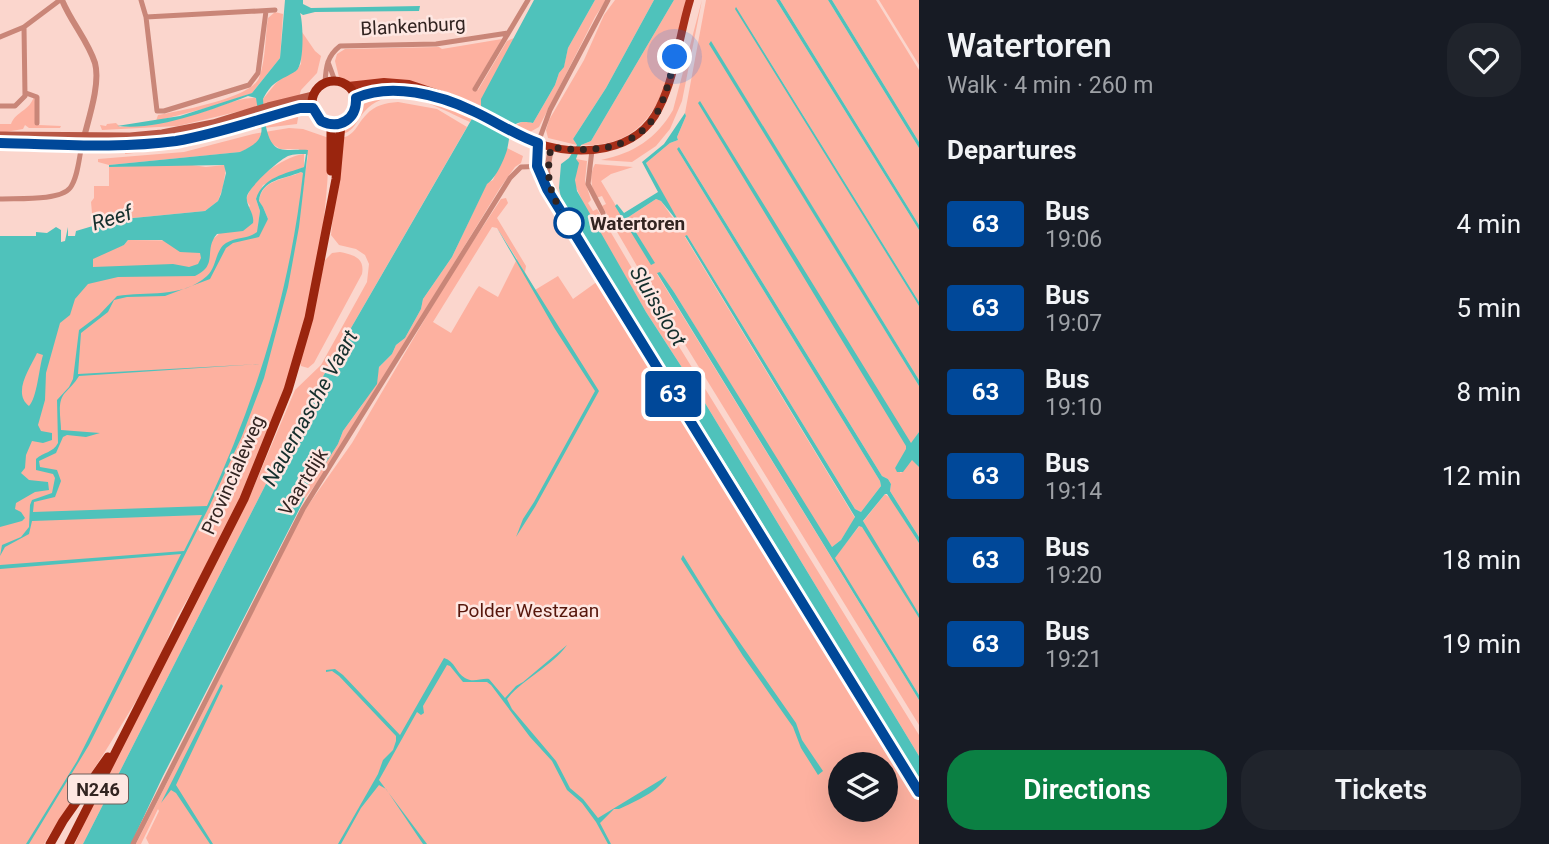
<!DOCTYPE html>
<meta charset="utf-8">
<style>
body{margin:0;font-family:Roboto,sans-serif;background:#20242c;color:#f1f3f6;height:100vh;display:flex;flex-direction:column;font-size:26px;white-space:nowrap}
*{box-sizing:border-box;margin:0}
p{font-size:23px;color:#9ea1a6}
.icon{flex:none;width:38px;height:38px;fill:none;stroke:currentColor;stroke-width:2;stroke-linecap:round;stroke-linejoin:round}
.map{position:relative;flex:1;overflow:hidden}
.drawer{display:flex;flex-direction:column;background:#171b24;width:630px}
.drawer>*{flex:none}
.badge{padding:0 14px;border-radius:5px;font-size:24px;line-height:46px}
.controls{position:absolute;left:828px;top:752px;display:grid;gap:14px}
.controls a{display:grid;place-items:center;width:70px;height:70px;border-radius:50%;background:#171b24;box-shadow:0 7px 28px #0002;font-size:35px}
.you{position:absolute;width:35px;height:35px;margin:-18px;border:5px solid #fff;border-radius:50%;background:#1a73e8;box-shadow:0 0 0 10px #1a73e833}
.map>.badge{position:absolute;translate:-50% -50%;box-shadow:0 0 0 4px #fff}
h2{padding:0 28px;font-size:26px;line-height:63px}
.round{display:grid;place-items:center;flex:none;width:74px;height:74px;border-radius:28px;background:#20242c}
.overview{display:flex;align-items:center;justify-content:space-between;height:119px;padding:0 28px}
h1{font-size:33px;font-weight:600;line-height:52px}
.action{display:flex;gap:14px;margin-top:auto;padding:14px 28px}
.action a{flex:1;height:80px;border-radius:28px;background:#0b8043;color:#fff;font-size:28px;font-weight:600;line-height:80px;text-align:center}
.action a+a{background:#20242c;color:#f1f3f6}
ul{padding:0;list-style:none}
li{display:flex;align-items:center;gap:21px;height:84px;padding:0 28px}
li div{flex:1}
li b{display:block;font-size:26px}
li em{font-style:normal}
li .badge{min-width:77px;font-weight:700;text-align:center}
main{display:flex;flex:1;min-height:0}
.map>svg:first-child{display:block}
</style>
<main>
<div class="map">
<svg width="919" height="844" viewBox="0 0 919 844">
<rect width="100%" height="100%" fill="#fbd6cd"/>
<path fill="#fdb1a0" fill-rule="evenodd" d="M595,0H606L595,17L539,127L530,132L514,126L524,121L533,123L555,85L559,73L564,66L568,48Z
M615,0H654L606,88L573,139L577,145L548,138L546,130L549,120L584,60L604,15Z
M674,0H686C670,63 667,149 581,145L591,141Z
M702,0L682,101L670,129L656,146L632,162L601,160C634,153 656,139 673,110Z
M706,0H776L919,230V302L736,7L919,306V380L711,42L710,44L919,386V432L895,468L901,473L912,459L919,467V537L890,491L891,484L888,479L882,476L679,147L680,154L880,481L881,486L861,512L855,509L687,235L685,237L855,518L841,540L831,548L674,292L660,273L657,274L919,700V725L646,281L648,279L644,273H641L602,206L606,204L602,196L596,198C591,186 589,175 595,164L633,167L611,174L601,181L651,264L654,263L627,218L656,199L661,201L679,227L646,163L670,143L678,140L677,137L686,116L685,113Z
M780,0H828L919,148V225Z
M832,0H876L919,70V142Z
M879,0H919V65Z
M275,12L283,14L280,58L252,93L218,105L156,121L158,115C180,111 251,98 259,78C266,60 265,36 268,18Z
M302,32L315,51L321,56L317,73L301,90L299,97L178,126L102,130L100,125L106,126L107,124L116,123L120,127C146,125 170,121 195,114C218,109 240,94 263,99L276,83L287,74L296,71L301,64Z
M514,38L480,107L431,87L406,81L351,84L339,77L335,61L337,54L345,49L439,47L442,49L502,39L473,88L478,90L507,41Z
M400,94C427,97 449,104 473,117L470,122C440,109 392,79 364,112C357,120 354,132 342,134L344,127L355,116L363,99L374,95Z
M34,96L39,125L61,126L60,128H29L25,125L23,129L0,133V124H11C16,111 30,111 34,96Z
M398,102L437,109L467,127L303,411L83,844H75L88,815L252,491L295,390L321,365L367,282L369,264L365,255L356,249L339,245L331,235L341,138C355,136 357,124 366,115C375,105 385,103 398,102Z
M299,112L297,124L255,129L187,147L125,154V152C184,151 240,127 299,112Z
M289,128L303,129L329,138C328,305 265,469 180,612C172,625 167,641 161,655C147,685 128,714 111,742C90,777 65,809 44,844H0V288L124,245L128,240L211,241L250,206L246,200C251,179 283,157 304,154V167L263,185L256,199L260,211L258,226H262L268,219L263,207L259,202C261,179 285,180 301,172L304,173L298,222L308,155L298,149H280L262,137L257,144L241,152L109,165L98,162V159L184,152L253,134Z
M507,148L523,156L521,163L515,167L500,188L383,379L328,468L304,500L307,486L322,469L338,444L343,431L362,405L377,376L379,367L392,354L396,345L405,338L421,309L423,299L452,257L487,183L493,180Z
M576,159L587,161L585,181L591,200L588,203L593,211L597,209L662,319L919,735V756L705,403L646,312L586,209L575,185Z
M185,164L206,167L224,165L226,168L223,187L218,201L205,211L123,219L93,224L91,202L94,198V186H109V167Z
M506,198L508,203L497,218L526,266L525,272L535,290L558,276L573,299L598,281L743,509L919,798V844H149L146,838L159,811L158,809L141,844H136L304,511L352,443L449,278L501,199ZM492,227L497,228L517,259L498,297L479,286L476,290L451,333L433,322ZM840,765H886V810H840Z
M340,252C354,255 365,258 362,274L314,363L308,368L301,366L300,362L325,260L332,253Z
M885,494L891,499L919,543V695L834,558Z"/>
<path fill="#4fc2bb" fill-rule="evenodd" d="M285,0H303V4L311,8L420,6L419,11L315,12L303,15L300,13C303,20 305,65 296,71C280,81 273,80 263,99C264,113 265,145 280,149C288,151 300,149 308,150L299,227L288,287L264,378L242,436L210,505L89,745L29,844H26L77,761L181,554L0,569V565L184,551L202,515L32,521L29,534L5,547L0,556L2,545L21,537L29,527L30,505L32,500L52,493L55,478L53,474L36,470V459C43,452 53,453 58,443L57,400L69,387L73,379L79,330L99,315L117,296C147,291 181,299 207,276C217,267 215,250 226,243C236,237 248,239 257,232L260,211L256,199C263,177 285,174 304,167L306,154C300,154 294,154 288,156C279,160 250,186 247,196C245,205 255,213 253,223L243,231L217,234C203,250 219,265 195,276L118,277L88,284L75,299L70,315L60,323L46,373L45,400L38,425L41,431L52,433V440L43,443L32,441L26,455L25,468L21,473L29,480L48,482L49,490L35,492L16,503L15,509L21,512L25,518L22,521L0,527V236H36V232L47,233L56,227L61,230V242L65,241L68,227V236H75L76,231L113,220L205,211L218,201L221,194L226,173L224,165L109,167V165L240,152C272,138 260,127 256,98L248,96C211,110 157,131 117,126L180,116L252,93L280,58ZM301,172L303,173C290,291 257,398 207,506L33,512L34,502L55,497L61,481L57,470L40,467L39,461L56,453L63,437L67,435L86,437L100,433L61,430C61,419 57,403 64,394C69,388 75,383 79,376L260,364L78,374L81,333L108,312L114,300L127,297L165,296L210,279L226,248L233,243L259,237L268,219L263,207L259,201C261,179 285,179 301,172ZM128,240H162L180,252L200,253L201,258L198,264L189,267L173,264L93,267V259L124,245ZM37,353L43,355C39,368 37,398 29,406C12,393 30,368 37,353Z
M534,0H595L568,48L564,67L559,73L555,85L533,123C508,118 511,133 507,150C504,160 496,178 487,184L452,257L423,299L421,309L405,338L396,345L392,354L379,367L377,384L343,431L338,444L322,469L307,486L304,500L163,776L131,844H83L303,411L473,117L476,118L481,108V99Z
M654,0H674L591,141L581,145L576,159L579,163L575,180L577,191L646,312L705,403L919,756V781L742,490L562,203L559,188L561,164L569,158L577,145L573,139L606,88Z
M776,0H780L919,225V230Z
M828,0H832L919,142V148Z
M736,7L919,302V306L735,9Z
M711,41L919,380V386L709,44Z
M700,101L911,443L919,432V467L912,460L903,472H897L895,468L906,449V446L698,103Z
M685,113L686,116L677,137L678,140L670,143L646,163L682,227L661,201L656,199L627,218L655,263L651,265L615,206L617,204L624,213L658,192L642,162L664,144Z
M679,147L882,476L888,479L891,484L890,491L919,537V543L887,494H885L863,521L919,614V618L862,527L859,526L835,558L919,695V700L657,273L660,272L674,292L832,547L841,540L855,517L685,236L687,235L855,509L861,512L881,486L880,481L680,154L677,149Z
M497,228L599,391L535,507L516,537L523,519L534,502L595,391L555,329Z
M683,555L717,610L796,723L802,740L823,771L818,775L801,748L793,727L743,656L681,559Z
M567,645C551,667 524,678 507,699L512,709L556,761L570,788L583,799L598,818L667,776C660,791 634,802 619,809H614L600,823L611,844H608L596,822L582,803L567,790L552,761L530,737L491,685L487,682H463L450,666L447,665L423,706L424,713L421,715L417,712L379,780L427,844H423L386,789L379,785L361,808L341,844H338L378,774L383,760L393,750L396,741V736L339,676L332,671L326,672V670L335,669L343,675L400,735L444,658C455,661 456,673 465,678C473,683 481,678 489,679L505,698L516,686L523,682Z
M221,684L223,686L176,785L213,844H210L176,793L171,790L161,803Z"/>
<g fill="none" stroke-linecap="round" stroke-linejoin="round">
<path stroke="#c98678" stroke-width="5" d="M141,0L146,17L275,10
M146,17L157,111H164L249,85L258,73L266,11
M0,37L24,27L60,0
M328,62L335,81
M325,82C326,67 327,56 340,46L436,44L508,33
M475,89L528,0
M26,93L37,97V123
M0,106H15L25,96L24,27
M538,143L550,110L608,0
M592,150L588,184L603,213
M0,199C17,198 60,201 70,188C78,178 79,157 82,145
M133,844L303,509L510,178L521,167L548,166"/>
<path stroke="#c98678" stroke-width="6" d="M62,0C71,22 88,41 95,63C101,85 87,123 82,145
M538,143L537,166L547,189L919,792
M550,188L547,171L551,147"/>
<path stroke="#b85745" stroke-width="7" d="M0,135L130,136L162,133L213,123L268,106L313,95
M0,143C58,144 118,149 176,141C218,134 259,119 300,108H313"/>
<path stroke="#a82f19" stroke-width="8" d="M348,86L384,82L409,84L451,98
M356,98C391,82 442,95 475,112C495,122 515,136 537,143C579,157 637,154 659,108C676,75 679,35 690,0"/>
<path stroke="#9a250e" stroke-width="9" d="M312 103a22 22 0 1 1 44 0a22 22 0 1 1-44 0Z
M331,125V171
M50,844L63,821L108,757
M69,844L244,499L288,390L309,318L336,179L341,124"/>
</g>
<g fill="none" stroke-linecap="round" stroke-linejoin="round">
<defs>
<path id="line" d="M0,143C58,144 118,149 176,141C218,134 259,119 300,108H313L321,121C340,130 357,119 356,98C391,82 440,95 473,111C495,121 515,135 538,143L537,166L547,189L919,792"/>
</defs>
<use href="#line" stroke="#fff" stroke-width="16"/>
<use href="#line" stroke="#004899" stroke-width="10"/>
<path stroke="#322421" stroke-width="7" stroke-dasharray="0 12.6" d="M569,223C550,195 545,181 551,147C591,153 638,151 659,109C667,92 671,74 675,57"/>
</g>
<circle fill="#fff" stroke="#004899" stroke-width="3.5" cx="569" cy="223" r="14"/>
<g text-anchor="middle" dominant-baseline="central" stroke-width="5" stroke-linejoin="round" paint-order="stroke">
<rect fill="#fee7e2" stroke="#6f5e5b" stroke-width="2" x="68" y="774.5" width="60" height="29" rx="5"/>
<g font-size="18" font-weight="bold" fill="#322421">
<text x="98" y="789">N246</text>
</g>
<g font-size="19" fill="#322421" stroke="#fee7e2">
<text transform="translate(413 26) rotate(-3)">Blankenburg</text>
<text transform="translate(233 475) rotate(-66)">Provincialeweg</text>
<text transform="translate(303 482) rotate(-58)">Vaartdijk</text>
</g>
<g font-size="19" font-weight="bold" fill="#322421" stroke="#fee7e2" text-anchor="start">
<text x="590" y="223">Watertoren</text>
</g>
<g font-size="19" fill="#57170c" stroke="#fee7e2">
<text x="528" y="610">Polder Westzaan</text>
</g>
<g font-size="21" font-style="italic" fill="#152f2d" stroke="#fee7e2">
<text transform="translate(112 218) rotate(-17)">Reef</text>
<text transform="translate(658 306) rotate(59)">Sluissloot</text>
<text transform="translate(310 408) rotate(-61)">Nauernasche Vaart</text>
</g>
</g>
</svg>
<div class="controls">
<a><svg class="icon" aria-label="layers" viewBox="0 0 24 24"><path d="M12 4l9 5-9 5-9-5zM3 14l9 5 9-5"/></svg></a>
</div>
<div class="you" style="left:675px;top:57px"></div>
<b class="badge" style="left:673px;top:394px;background:#004899;color:#fff">63</b>
</div>
<section class="drawer">
<div class="overview"><div><h1>Watertoren</h1><p>Walk · 4 min · 260 m</p></div><a class="round"><svg class="icon" aria-label="heart" viewBox="0 0 24 24"><path d="M12 20l-8-8c-3-5 5-10 8-4 3-6 11-1 8 4z"/></svg></a></div>
<h2>Departures</h2>
<ul>
<li><span class="badge" style="background:#004899;color:#fff">63</span><div><b>Bus</b><p>19:06</p></div><em>4 min</em></li>
<li><span class="badge" style="background:#004899;color:#fff">63</span><div><b>Bus</b><p>19:07</p></div><em>5 min</em></li>
<li><span class="badge" style="background:#004899;color:#fff">63</span><div><b>Bus</b><p>19:10</p></div><em>8 min</em></li>
<li><span class="badge" style="background:#004899;color:#fff">63</span><div><b>Bus</b><p>19:14</p></div><em>12 min</em></li>
<li><span class="badge" style="background:#004899;color:#fff">63</span><div><b>Bus</b><p>19:20</p></div><em>18 min</em></li>
<li><span class="badge" style="background:#004899;color:#fff">63</span><div><b>Bus</b><p>19:21</p></div><em>19 min</em></li>
</ul>
<div class="action"><a>Directions</a><a>Tickets</a></div>
</section>
</main>
